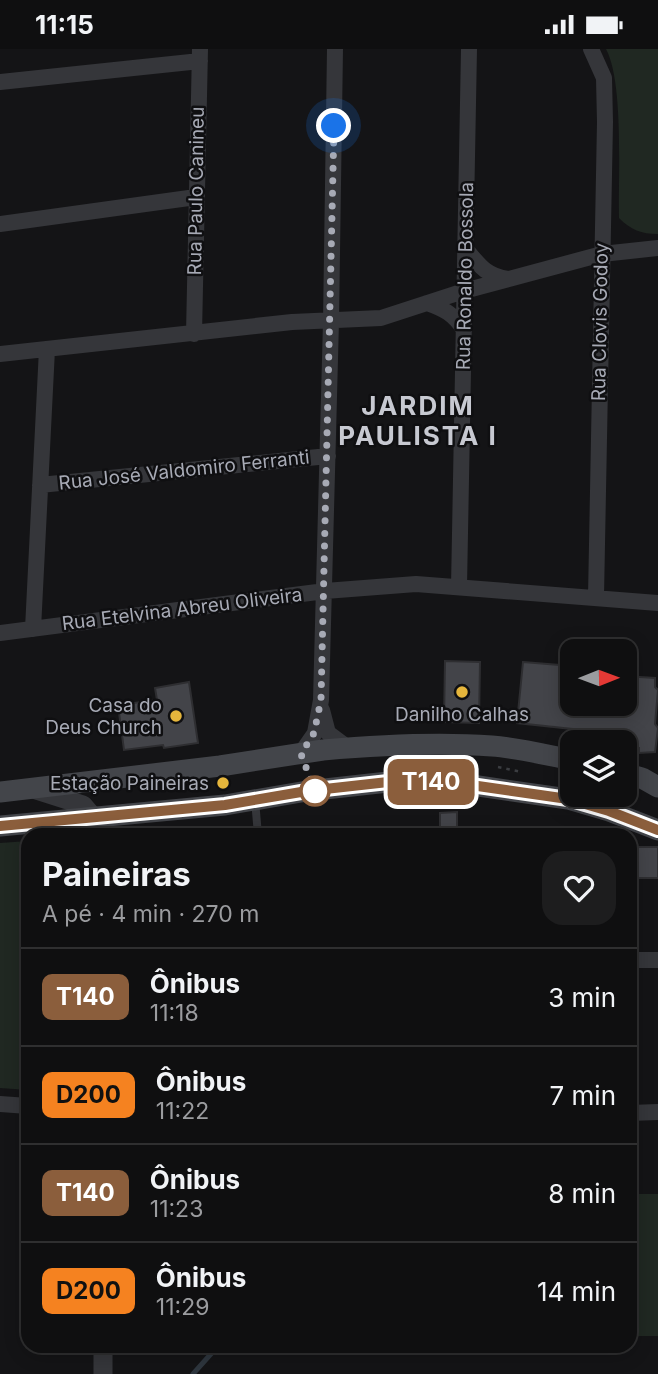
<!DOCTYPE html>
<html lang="pt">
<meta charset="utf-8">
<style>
body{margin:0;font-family:Inter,sans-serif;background:#1d1d1e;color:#f1f3f6;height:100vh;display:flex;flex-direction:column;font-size:26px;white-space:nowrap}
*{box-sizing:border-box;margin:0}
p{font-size:23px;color:#9b9c9f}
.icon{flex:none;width:38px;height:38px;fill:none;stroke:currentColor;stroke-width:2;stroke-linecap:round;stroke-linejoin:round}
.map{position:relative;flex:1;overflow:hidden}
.details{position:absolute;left:21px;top:779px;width:616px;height:525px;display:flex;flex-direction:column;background:#0f0f10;border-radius:21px;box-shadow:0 4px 18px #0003,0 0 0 2px #2f2f30}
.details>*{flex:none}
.badge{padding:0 14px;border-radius:10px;font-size:24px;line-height:46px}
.needle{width:46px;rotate:89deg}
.buttons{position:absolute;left:560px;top:590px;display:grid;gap:14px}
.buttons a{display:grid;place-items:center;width:77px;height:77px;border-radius:14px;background:#0f0f10;box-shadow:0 4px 18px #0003,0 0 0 2px #2f2f30;font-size:35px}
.you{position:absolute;width:35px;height:35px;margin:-18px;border:5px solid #fff;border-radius:50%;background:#1a73e8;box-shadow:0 0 0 10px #1a73e833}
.map>.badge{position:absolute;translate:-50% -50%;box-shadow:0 0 0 4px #fff}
.round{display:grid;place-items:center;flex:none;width:74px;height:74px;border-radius:21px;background:#1d1d1e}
.overview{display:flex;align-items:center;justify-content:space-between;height:119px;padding:0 21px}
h1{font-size:33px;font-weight:700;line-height:52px}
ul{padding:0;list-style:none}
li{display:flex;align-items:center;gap:21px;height:98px;padding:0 21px;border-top:2px solid #2f2f30}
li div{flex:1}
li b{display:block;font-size:26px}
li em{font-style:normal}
li .badge{min-width:77px;font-weight:700;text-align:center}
.status{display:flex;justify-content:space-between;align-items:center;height:49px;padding:0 35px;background:#0f0f10;direction:ltr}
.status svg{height:19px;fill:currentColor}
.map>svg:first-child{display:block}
</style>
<div class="status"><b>11:15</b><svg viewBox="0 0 49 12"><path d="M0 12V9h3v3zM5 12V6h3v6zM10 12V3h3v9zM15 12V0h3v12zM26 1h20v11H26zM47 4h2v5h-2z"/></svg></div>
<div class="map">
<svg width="658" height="1325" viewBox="0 0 658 1325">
<rect width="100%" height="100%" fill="#141416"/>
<path fill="#202822" d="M606,0H658V185C641,185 631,181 619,169C618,128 624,34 606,0Z
M28,792V1041L0,1039V794Z
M630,1145H658V1287H630Z"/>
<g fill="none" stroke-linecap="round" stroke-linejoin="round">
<path stroke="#2e363e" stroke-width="5" d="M193,1325L218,1297"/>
</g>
<path fill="#434449" stroke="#2e2e31" stroke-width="2" d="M445,612L480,613L479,674L444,673Z
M523,613L572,617V654H625V627L655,629V638L658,641L655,675L658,679L655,703L639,704V699L625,700L624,686L572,683V680L517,674Z
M189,633L198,694L164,699L163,696L124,701L118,656L157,651L155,639Z
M457,763V786H440V764Z
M630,798H658V829H630Z"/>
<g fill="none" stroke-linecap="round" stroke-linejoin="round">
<path stroke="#3b3d41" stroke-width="2.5" stroke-dasharray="3.5 5" stroke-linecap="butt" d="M498,718L522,723"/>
<path stroke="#35363a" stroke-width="8" d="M255,751L258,786"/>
<path stroke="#35363a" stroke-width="16" d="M591,0L604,29L605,73L596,548
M0,33L200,12
M0,175L196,148
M465,199C479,216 486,227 508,230
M427,254C444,260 454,265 464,281
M194,285L200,0
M0,305L292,273L381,269L464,242L602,205L658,199
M40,436L328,407
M459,538L469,0
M33,580L47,300
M0,584L325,542L416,535L658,554
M322,661L328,684L348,699
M301,704L315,684L321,651L331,272L335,0
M630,911H658
M0,1055L28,1057
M630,1064L658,1063"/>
<path stroke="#35363a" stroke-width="19" d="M33,740L83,756L94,769V786
M103,1297V1325"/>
<path stroke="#43454a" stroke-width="21" d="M625,724L642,729L658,738
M0,743L220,717L323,701C380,696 436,693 492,697C519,699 546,706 572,711
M0,777L225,756L307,742L388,733H451L568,750L609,762L658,781"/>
</g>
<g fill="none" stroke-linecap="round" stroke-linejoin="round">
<defs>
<path id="line" d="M0,777L225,756L307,742L388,733H450L568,750L609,762L658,781"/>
</defs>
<use href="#line" stroke="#fff" stroke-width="16"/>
<use href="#line" stroke="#8b5e3c" stroke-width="10"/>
<path stroke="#a7aab5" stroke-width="7" stroke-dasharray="0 12.6" d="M315,742L301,705L314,684L321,651L334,77"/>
</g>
<g fill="#e6b63c" stroke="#0f0f11" stroke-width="2.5">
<circle cx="462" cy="643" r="7"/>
<circle cx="176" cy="667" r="7"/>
<circle cx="223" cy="734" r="7"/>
</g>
<circle fill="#fff" stroke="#8b5e3c" stroke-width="3.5" cx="315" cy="742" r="14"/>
<g text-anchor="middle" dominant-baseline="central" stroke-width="5" stroke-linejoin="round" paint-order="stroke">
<g font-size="19" fill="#a7aab5" stroke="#0f0f11">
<text transform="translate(196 142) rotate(-89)">Rua Paulo Canineu</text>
<text transform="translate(465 227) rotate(-89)">Rua Ronaldo Bossola</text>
<text transform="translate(600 273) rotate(-89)">Rua Clovis Godoy</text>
<text transform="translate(184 421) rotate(-6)">Rua José Valdomiro Ferranti</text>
<text transform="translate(182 560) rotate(-7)">Rua Etelvina Abreu Oliveira</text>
</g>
<g font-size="19" fill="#a7aab5" stroke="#0f0f11" text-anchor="end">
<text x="162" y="656">Casa do<tspan x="162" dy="22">Deus Church</tspan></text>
<text x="462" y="665" text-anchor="middle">Danilho Calhas</text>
<text x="209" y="734">Estação Paineiras</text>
</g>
<g font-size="26" font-weight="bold" letter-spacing="2" fill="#c7c9d1" stroke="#0f0f11">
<text x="418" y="356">JARDIM<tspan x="418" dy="30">PAULISTA I</tspan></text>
</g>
</g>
</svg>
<div class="buttons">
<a><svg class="needle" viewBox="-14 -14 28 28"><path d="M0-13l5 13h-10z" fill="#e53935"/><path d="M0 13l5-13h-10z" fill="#9b9c9f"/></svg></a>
<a><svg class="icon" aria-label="layers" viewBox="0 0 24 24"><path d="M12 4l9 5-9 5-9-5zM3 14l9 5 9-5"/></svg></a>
</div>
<div class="you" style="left:334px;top:77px"></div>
<b class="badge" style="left:431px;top:733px;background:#8b5e3c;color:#fff">T140</b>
<section class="details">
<div class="overview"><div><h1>Paineiras</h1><p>A pé · 4 min · 270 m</p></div><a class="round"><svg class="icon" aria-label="heart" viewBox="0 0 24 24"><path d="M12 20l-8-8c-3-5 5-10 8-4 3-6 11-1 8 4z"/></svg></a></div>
<ul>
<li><span class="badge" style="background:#8b5e3c;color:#fff">T140</span><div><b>Ônibus</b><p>11:18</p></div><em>3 min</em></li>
<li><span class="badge" style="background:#f58220;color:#111">D200</span><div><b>Ônibus</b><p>11:22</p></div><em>7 min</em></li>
<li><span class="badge" style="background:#8b5e3c;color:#fff">T140</span><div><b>Ônibus</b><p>11:23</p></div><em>8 min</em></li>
<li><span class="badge" style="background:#f58220;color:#111">D200</span><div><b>Ônibus</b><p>11:29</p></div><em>14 min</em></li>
</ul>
</section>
</div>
